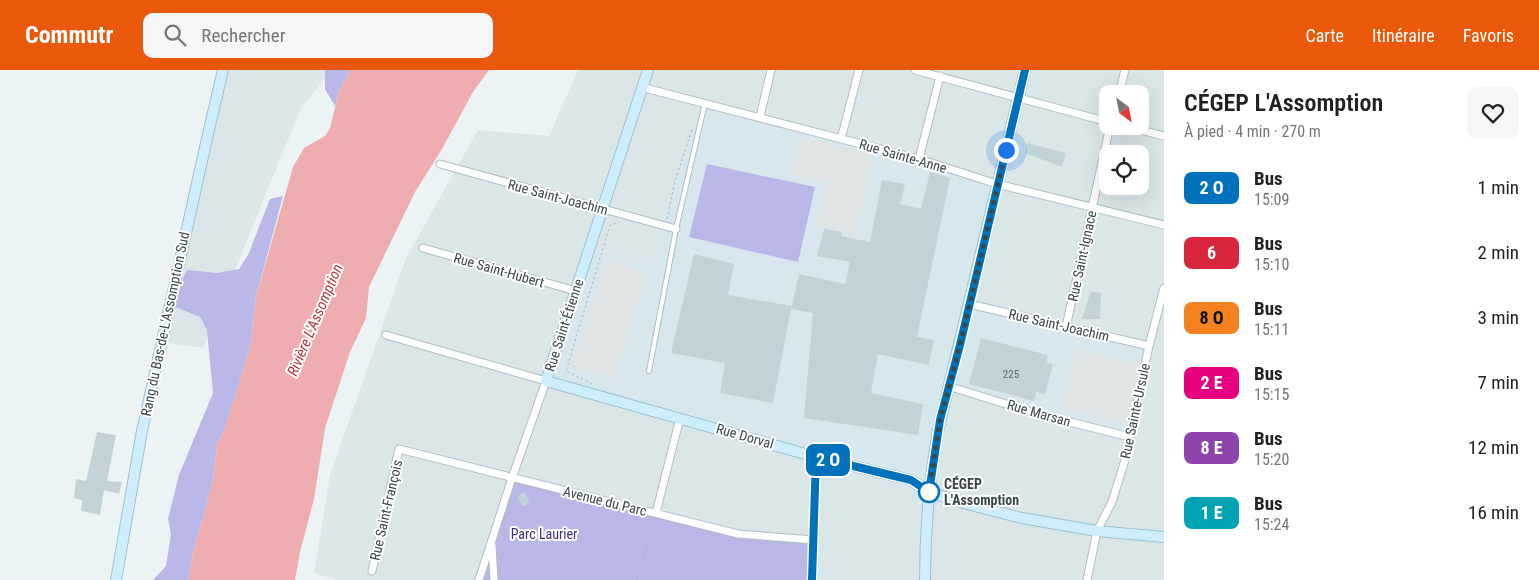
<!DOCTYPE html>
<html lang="fr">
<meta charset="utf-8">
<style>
body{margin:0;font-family:"Roboto Condensed",sans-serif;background:#f6f6f6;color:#222;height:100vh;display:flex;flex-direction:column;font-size:19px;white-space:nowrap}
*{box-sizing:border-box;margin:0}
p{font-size:16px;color:#767676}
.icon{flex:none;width:28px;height:28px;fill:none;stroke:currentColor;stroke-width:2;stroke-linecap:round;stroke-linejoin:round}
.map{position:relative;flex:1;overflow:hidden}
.side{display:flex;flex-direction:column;background:#fff;width:375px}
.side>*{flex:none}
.badge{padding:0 10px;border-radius:8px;font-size:18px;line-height:32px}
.needle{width:32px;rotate:148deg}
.controls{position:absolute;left:1099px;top:15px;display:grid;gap:10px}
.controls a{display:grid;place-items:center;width:50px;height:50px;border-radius:10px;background:#fff;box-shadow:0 5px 20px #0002;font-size:25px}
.you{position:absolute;width:25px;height:25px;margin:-12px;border:4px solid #fff;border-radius:50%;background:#1a73e8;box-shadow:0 0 0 8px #1a73e833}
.map>.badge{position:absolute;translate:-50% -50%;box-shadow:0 0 0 2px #fff}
.round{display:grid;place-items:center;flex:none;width:52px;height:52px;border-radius:10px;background:#f6f6f6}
.summary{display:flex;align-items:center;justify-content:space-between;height:85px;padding:0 20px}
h1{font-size:24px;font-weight:600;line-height:38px}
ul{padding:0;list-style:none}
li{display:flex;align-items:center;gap:15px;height:65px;padding:0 20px}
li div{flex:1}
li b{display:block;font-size:19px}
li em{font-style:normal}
li .badge{min-width:55px;font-weight:700;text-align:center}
header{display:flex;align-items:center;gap:30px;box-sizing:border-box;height:70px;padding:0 25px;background:#ea580c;color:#fff}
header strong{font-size:24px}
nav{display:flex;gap:28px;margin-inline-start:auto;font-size:18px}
.search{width:350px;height:45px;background:#f6f6f6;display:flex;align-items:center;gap:12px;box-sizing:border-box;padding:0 18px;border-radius:10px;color:#767676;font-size:19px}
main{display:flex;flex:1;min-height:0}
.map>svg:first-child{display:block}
</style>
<header>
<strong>Commutr</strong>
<div class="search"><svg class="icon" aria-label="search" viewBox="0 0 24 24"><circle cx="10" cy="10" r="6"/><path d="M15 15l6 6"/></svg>Rechercher</div>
<nav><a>Carte</a><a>Itinéraire</a><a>Favoris</a></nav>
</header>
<main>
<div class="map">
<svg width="1164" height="510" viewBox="0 0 1164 510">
<rect width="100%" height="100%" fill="#ecf3f5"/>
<path fill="#dbe6e9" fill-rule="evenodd" d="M220,0H332L301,38L203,278L161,272Z
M578,0H1164V510H337L314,503L330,405L406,188L478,60L549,66ZM1108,24H1140V56H1108ZM1108,84H1140V116H1108ZM590,175L650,195L576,221Z"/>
<path fill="#d7e7ee" d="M700,32L997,114L969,234L1149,276L1130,367L949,316L929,422L911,410L546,311L590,175L650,194Z"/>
<path fill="#b8b7e7" d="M325,0H350L339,22L335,36L325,19Z
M707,94L815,117L798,192L689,167Z
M283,126L256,227L250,278L225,358L217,374L213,411L193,483L188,510H153L166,496L171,464L168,449L179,405L213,323L207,260L200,247L171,235L187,200L217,203L239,199L248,185L270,129Z
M512,408L738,464L814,470L813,510H479Z"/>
<path fill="#e0e4e5" d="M800,66L874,85L856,165L815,155L826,113L790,105Z
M606,189L648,204L614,309L571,296Z
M1076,278L1142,295L1127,354L1061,337Z"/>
<path fill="#eeacae" d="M350,0H489L473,22L442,79L415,122L369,217L366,248L350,282L325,358L314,429L300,482L295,510H188L193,483L213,411L217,374L225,358L250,278L256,227L293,97L304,78L325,66L330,58L339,22Z"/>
<path fill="#c2d3d7" d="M1027,73L1066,83L1062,97L1025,83Z
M930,102L950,108L917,267L934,270L929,295L878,284L871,323L923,334L918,365L804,348L813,243L791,239L773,333L720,323L725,293L671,283L694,184L734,194L728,225L792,236L799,204L845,214L850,192L817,186L824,159L842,162L841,166L870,172L882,110L905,114L900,134L921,139Z
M1091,221L1101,223L1100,249H1082Z
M981,268L1048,285L1046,293L1053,294L1045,324L1036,322L1034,331L969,314Z
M97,362L116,365L107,411L122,412L119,424L104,420L100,445L81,441L82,430L74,428L76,409L86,411Z
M524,422L530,432L523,437L517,427Z"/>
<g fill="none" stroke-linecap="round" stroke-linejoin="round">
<defs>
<path id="lane" d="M649,301L676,159L705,33"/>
<path id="street" d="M915,0L1108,52
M641,17L919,89L997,114L1164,155
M1119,24L1125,0
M760,47L771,0
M1125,56L1164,66
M841,69L859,0
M919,89L940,6
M440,94L676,159
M423,178L576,221
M969,234L1149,276
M1066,257L1110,56
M386,265L546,311L512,408L479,510
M948,316L1038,344L1130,367
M656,443L680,348
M492,475L494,510
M372,501L399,379L738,464L814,470
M813,510L816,387
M1087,510L1097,461L1112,432L1125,390L1149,276L1164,218"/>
<path id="secondary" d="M648,0L546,311L816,387L911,410L929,422L967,434L1022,448L1097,461L1164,467
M116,510L142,361L208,64L223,0
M925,510C925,460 929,411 938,361L1025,0"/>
</defs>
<use href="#lane" stroke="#afbdc1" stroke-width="6"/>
<use href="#street" stroke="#afbdc1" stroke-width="9"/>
<use href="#secondary" stroke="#9cc0d0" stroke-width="12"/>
<path stroke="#a1bbc2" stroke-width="1" stroke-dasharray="2.5 2.5" stroke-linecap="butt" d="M667,149L675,111L692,59
M592,314L566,301L610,155L619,152
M637,510L654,451"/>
<use href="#lane" stroke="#fff" stroke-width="4"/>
<use href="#street" stroke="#fff" stroke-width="7"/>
<use href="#secondary" stroke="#cfeefd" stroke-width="10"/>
</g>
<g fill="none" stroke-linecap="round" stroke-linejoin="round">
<defs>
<path id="line" d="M812,510L816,387L911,410L929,422L940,350L960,275L1025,0"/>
</defs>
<use href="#line" stroke="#fff" stroke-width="11"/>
<use href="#line" stroke="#0072bc" stroke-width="8"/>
<path stroke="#3a474a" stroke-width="5" stroke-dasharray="0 9" d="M929,422L940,350L960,275L1006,80"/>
</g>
<circle fill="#fff" stroke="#0072bc" stroke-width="2.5" cx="929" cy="422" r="10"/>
<g text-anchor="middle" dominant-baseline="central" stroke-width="4" stroke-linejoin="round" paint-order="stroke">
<g font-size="11" fill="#5c6a6d">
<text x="1011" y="304">225</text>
</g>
<g font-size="14" fill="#3a474a" stroke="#fff">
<text transform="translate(903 86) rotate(16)">Rue Sainte-Anne</text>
<text transform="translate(558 127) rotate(15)">Rue Saint-Joachim</text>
<text transform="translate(1082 186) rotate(-78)">Rue Saint-Ignace</text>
<text transform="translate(499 200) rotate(16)">Rue Saint-Hubert</text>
<text transform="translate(165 254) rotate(-78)">Rang du Bas-de-L'Assomption Sud</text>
<text transform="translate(564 255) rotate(-72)">Rue Saint-Étienne</text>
<text transform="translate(1059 255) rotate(13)">Rue Saint-Joachim</text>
<text transform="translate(1135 341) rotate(-78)">Rue Sainte-Ursule</text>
<text transform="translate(1039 343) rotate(16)">Rue Marsan</text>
<text transform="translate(745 366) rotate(16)">Rue Dorval</text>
<text transform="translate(605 431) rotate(14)">Avenue du Parc</text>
<text transform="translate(386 440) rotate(-77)">Rue Saint-François</text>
</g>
<g font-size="14" font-weight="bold" fill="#3a474a" stroke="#fff" text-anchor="start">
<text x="944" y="414">CÉGEP<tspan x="944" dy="16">L'Assomption</tspan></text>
</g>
<g font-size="14" fill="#3c2e7b" stroke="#fff">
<text x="544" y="464">Parc Laurier</text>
</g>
<g font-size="15" font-style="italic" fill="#b33638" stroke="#fff">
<text transform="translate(315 250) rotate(-67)">Rivière L'Assomption</text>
</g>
</g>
</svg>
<div class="controls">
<a><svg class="needle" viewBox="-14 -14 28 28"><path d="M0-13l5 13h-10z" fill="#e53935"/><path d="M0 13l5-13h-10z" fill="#767676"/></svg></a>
<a><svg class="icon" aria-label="locate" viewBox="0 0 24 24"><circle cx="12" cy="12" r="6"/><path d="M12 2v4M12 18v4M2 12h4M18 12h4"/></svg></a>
</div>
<div class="you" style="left:1006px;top:80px"></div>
<b class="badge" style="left:828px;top:390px;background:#0072bc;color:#fff">2 O</b>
</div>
<section class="side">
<div class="summary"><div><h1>CÉGEP L'Assomption</h1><p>À pied · 4 min · 270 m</p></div><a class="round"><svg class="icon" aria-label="heart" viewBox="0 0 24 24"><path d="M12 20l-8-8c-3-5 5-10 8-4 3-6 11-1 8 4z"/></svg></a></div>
<ul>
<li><span class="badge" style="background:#0072bc;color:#fff">2 O</span><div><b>Bus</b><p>15:09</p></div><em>1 min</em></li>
<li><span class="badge" style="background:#d7263d;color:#fff">6</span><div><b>Bus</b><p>15:10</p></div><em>2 min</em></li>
<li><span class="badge" style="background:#f58220;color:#111">8 O</span><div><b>Bus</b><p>15:11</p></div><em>3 min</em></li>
<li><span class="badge" style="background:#e6007e;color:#fff">2 E</span><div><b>Bus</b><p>15:15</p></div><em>7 min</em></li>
<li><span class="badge" style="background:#8e44ad;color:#fff">8 E</span><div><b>Bus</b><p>15:20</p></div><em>12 min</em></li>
<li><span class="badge" style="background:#00a3b4;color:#fff">1 E</span><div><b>Bus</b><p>15:24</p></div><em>16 min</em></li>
</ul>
</section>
</main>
